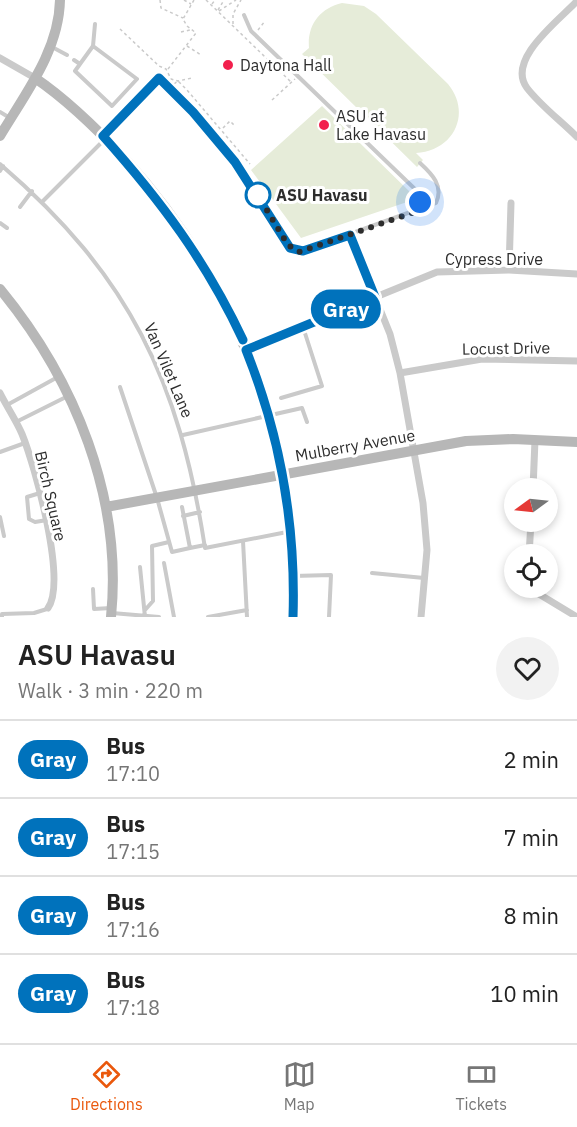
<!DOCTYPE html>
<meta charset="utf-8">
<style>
body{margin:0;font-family:"IBM Plex Sans",sans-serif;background:#f2f2f2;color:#222;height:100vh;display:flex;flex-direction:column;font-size:22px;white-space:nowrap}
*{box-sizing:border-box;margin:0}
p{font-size:20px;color:#767676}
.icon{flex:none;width:33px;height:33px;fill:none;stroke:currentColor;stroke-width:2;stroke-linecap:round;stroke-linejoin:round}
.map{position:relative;height:617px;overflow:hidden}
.panel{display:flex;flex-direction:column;background:#fff;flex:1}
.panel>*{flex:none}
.badge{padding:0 12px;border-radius:20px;font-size:21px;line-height:39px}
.needle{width:39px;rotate:255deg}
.tools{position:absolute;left:504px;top:478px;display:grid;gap:12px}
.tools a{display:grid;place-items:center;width:54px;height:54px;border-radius:50%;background:#fff;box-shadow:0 3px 9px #0003;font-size:30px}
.you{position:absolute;width:30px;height:30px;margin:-15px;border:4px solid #fff;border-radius:50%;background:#1a73e8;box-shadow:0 0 0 9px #1a73e833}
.map>.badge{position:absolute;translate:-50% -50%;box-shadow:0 0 0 3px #fff}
.round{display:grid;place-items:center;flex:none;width:63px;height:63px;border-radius:32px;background:#f2f2f2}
.head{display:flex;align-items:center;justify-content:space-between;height:102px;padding:0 18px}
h1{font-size:28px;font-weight:600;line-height:45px}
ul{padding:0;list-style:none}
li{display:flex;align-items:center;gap:18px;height:78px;padding:0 18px;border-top:2px solid #e0e0e0}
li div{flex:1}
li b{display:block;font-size:22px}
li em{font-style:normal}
li .badge{min-width:66px;font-weight:700;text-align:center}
.tabs{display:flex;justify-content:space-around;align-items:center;height:84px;border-top:2px solid #e0e0e0;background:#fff;font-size:16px;color:#767676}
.tabs a{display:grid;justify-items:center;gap:3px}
.tabs .current{color:#ea580c}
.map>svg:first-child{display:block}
</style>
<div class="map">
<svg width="577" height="617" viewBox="0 0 577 617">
<rect width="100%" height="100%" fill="#fff"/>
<path fill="#e6ecd9" d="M342,3L364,6L376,14L448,84C472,113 454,151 416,153L423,160L417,167L302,54L309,48C307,25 320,8 342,3Z
M322,106L410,192V201L301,238L251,170Z"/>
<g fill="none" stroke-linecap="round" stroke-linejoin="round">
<path stroke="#cacaca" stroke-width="1.5" stroke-dasharray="3 3" stroke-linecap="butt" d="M160,0L161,8L183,18
M184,0L191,4
M206,0L291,82
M212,4L215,0
M218,10L224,0
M219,11L236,0
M233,24V14L241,0
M120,29L159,66L166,69L171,79L178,81L192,78
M258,30L265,21
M181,32L190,30
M187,46L201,55
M168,69L196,33L187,26L183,19L194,0
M174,84L178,81L187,90L250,164
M272,100L295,79
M223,128L230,121L234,125"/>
<path stroke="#cacaca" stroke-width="4" d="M93,46L95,24
M52,47L67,55
M74,60L80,64L75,71L112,106L137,79L93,46L80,64
M159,78L193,112L235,162L293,250L303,251L416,210L420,200L417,191L251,31L244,15
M0,112L10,118
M0,164C130,276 179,380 205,548L287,532
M0,171L3,166
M43,201L104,140
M20,207L32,191
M416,211L436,203C444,186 432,174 420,163
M0,223L7,228
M120,387L157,498L172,552L190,548L182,507
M281,398L322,386L303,327
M7,405L56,378
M16,422L66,397
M183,435L302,408L307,422
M0,452L25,443
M40,493L27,497L29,519L35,522L47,520
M183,516L200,512
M0,517L4,536
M243,541L247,617
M190,548L205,545
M164,563L174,617
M140,567L145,617
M372,573L424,578
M293,576L331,575L329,617
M93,589L94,609L111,608
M145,610L153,601L152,546L169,542
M112,613L159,617
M2,617V614L34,613L47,609
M208,617L247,610"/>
<path stroke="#cacaca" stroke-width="7" d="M576,2C558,21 506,60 527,88C541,106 561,121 577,137
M0,58L35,78
M103,136L159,78
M350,235L390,334L400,373L423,503L427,550L421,617
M509,270L511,203
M246,350L437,272L509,270L577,274
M400,373L482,359L577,361
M0,393C7,407 16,420 22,434C35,466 67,581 48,608
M533,489L535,440
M529,555L531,522
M529,588L577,617"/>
<path stroke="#b7b7b7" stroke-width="10" d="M35,78C69,101 99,131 126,160C240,286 298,447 293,617
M0,136C25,94 59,51 60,0
M0,289C75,380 123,498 111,617
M106,507L466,441L513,439L577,442"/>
</g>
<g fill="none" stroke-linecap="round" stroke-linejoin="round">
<defs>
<path id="line" d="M243,340C206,261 161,201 103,136L159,78L193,112L235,162L290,248L303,251L350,235L375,297L246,350C280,435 296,525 293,617"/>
</defs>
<use href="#line" stroke="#fff" stroke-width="14"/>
<use href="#line" stroke="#0072bc" stroke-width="9"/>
<path stroke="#2d2d2d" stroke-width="6" stroke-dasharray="0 10.8" d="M258,195L254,189L288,245L299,252L412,213L420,202"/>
</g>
<g fill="#f2204d" stroke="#fff" stroke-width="2">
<circle cx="228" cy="65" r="6"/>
<circle cx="324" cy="125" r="6"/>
</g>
<circle fill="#fff" stroke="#0072bc" stroke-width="3" cx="258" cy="195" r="12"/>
<g text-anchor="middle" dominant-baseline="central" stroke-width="6" stroke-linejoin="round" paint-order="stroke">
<g font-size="16" fill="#2d2d2d" stroke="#fff" text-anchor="start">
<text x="240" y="65">Daytona Hall</text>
<text x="336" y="116">ASU at<tspan x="336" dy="18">Lake Havasu</tspan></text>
</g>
<g font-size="16" font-weight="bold" fill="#2d2d2d" stroke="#fff" text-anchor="start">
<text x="276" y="195">ASU Havasu</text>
</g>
<g font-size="16" fill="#2d2d2d" stroke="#fff">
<text x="494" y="259">Cypress Drive</text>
<text transform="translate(506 348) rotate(-1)">Locust Drive</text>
<text transform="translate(169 370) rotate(67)">Van Vilet Lane</text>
<text transform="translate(355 445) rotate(-10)">Mulberry Avenue</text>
<text transform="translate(51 496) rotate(77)">Birch Square</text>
</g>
</g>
</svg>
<div class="tools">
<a><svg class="needle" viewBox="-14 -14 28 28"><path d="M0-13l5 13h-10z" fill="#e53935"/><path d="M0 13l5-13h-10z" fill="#767676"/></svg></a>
<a><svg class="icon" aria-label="locate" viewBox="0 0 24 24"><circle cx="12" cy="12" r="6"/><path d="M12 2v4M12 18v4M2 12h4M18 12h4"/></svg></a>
</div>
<div class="you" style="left:420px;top:202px"></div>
<b class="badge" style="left:346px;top:309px;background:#0072bc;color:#fff">Gray</b>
</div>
<section class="panel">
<div class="head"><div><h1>ASU Havasu</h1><p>Walk · 3 min · 220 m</p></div><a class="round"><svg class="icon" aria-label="heart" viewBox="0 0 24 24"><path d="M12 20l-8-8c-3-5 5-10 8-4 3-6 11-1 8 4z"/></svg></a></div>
<ul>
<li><span class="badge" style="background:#0072bc;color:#fff">Gray</span><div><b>Bus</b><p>17:10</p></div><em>2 min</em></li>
<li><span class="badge" style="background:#0072bc;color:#fff">Gray</span><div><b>Bus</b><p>17:15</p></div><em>7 min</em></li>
<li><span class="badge" style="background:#0072bc;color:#fff">Gray</span><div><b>Bus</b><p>17:16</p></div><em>8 min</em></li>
<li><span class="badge" style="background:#0072bc;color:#fff">Gray</span><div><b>Bus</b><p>17:18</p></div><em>10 min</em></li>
</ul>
</section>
<nav class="tabs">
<a class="current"><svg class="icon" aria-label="directions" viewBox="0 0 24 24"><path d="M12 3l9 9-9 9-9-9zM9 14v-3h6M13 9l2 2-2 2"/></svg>Directions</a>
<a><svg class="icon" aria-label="map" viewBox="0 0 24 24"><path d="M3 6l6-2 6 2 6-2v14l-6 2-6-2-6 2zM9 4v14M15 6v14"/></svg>Map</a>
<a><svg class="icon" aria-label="tickets" viewBox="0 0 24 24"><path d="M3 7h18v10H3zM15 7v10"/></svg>Tickets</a>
</nav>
